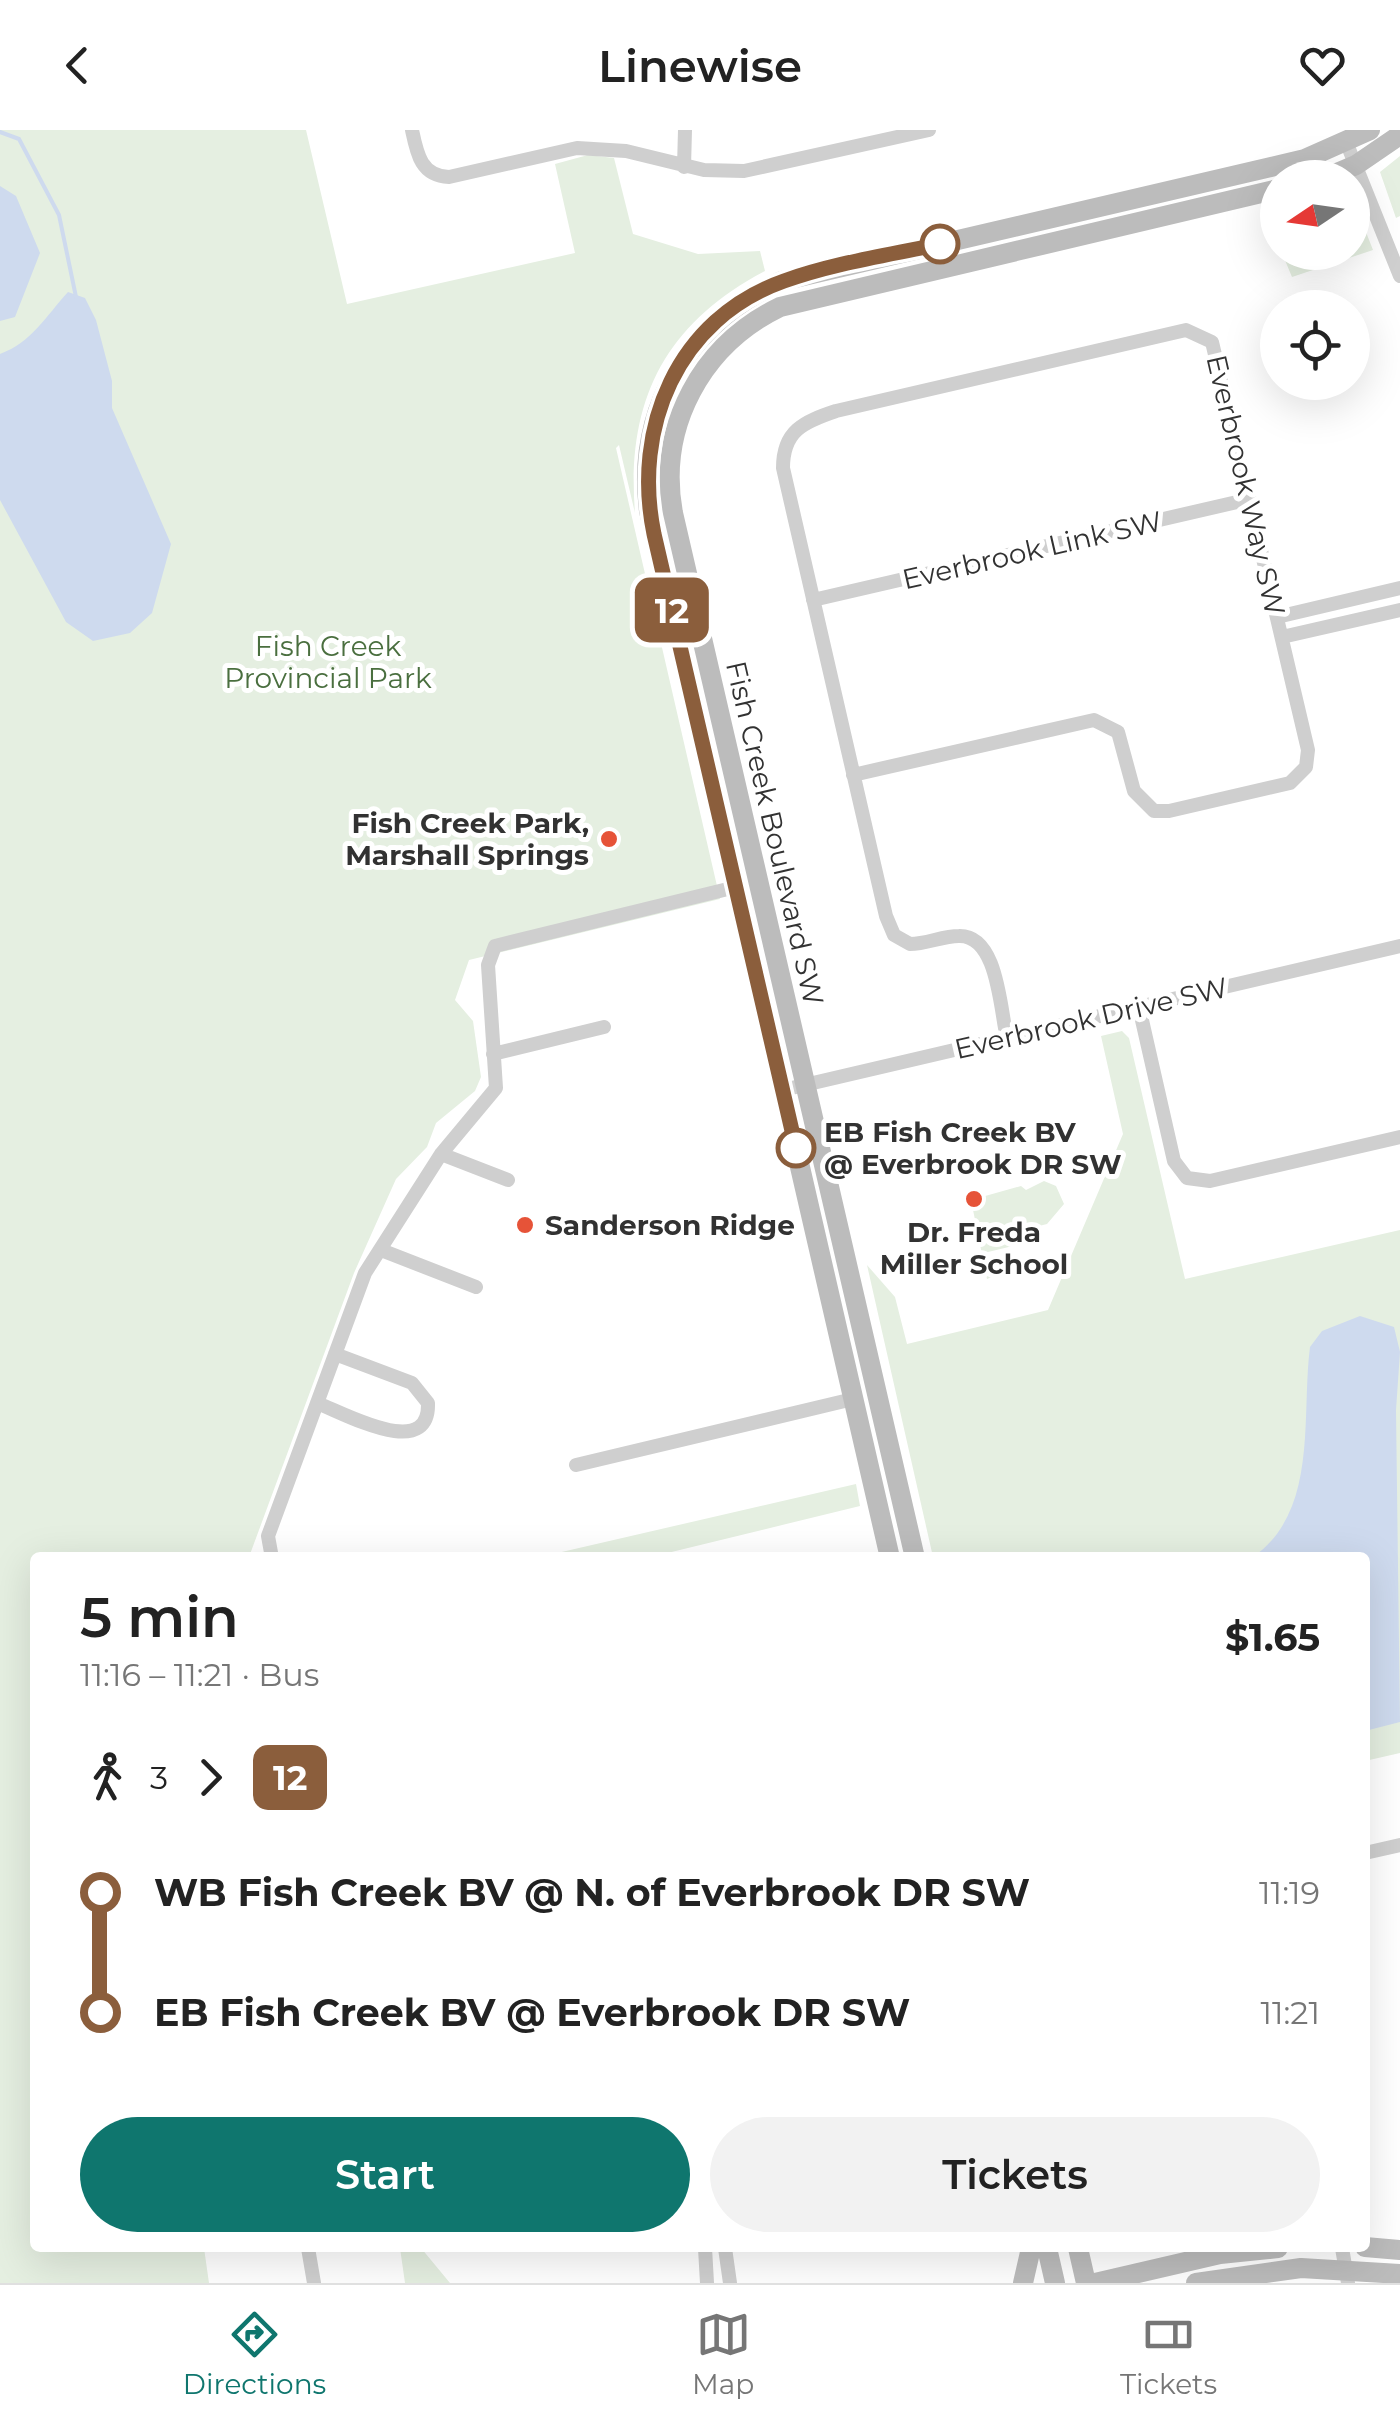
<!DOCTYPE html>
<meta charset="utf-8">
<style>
body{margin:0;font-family:Montserrat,sans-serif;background:#f2f2f2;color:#222;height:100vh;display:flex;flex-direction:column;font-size:38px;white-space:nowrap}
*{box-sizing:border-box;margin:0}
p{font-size:32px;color:#767676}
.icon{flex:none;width:55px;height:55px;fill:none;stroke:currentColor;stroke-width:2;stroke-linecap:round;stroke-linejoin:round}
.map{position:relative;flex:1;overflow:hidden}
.panel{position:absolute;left:30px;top:1422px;width:1340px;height:700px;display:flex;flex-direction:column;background:#fff;border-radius:10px;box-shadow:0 10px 40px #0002}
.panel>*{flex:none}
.badge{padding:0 20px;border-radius:15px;font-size:35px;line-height:65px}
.needle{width:65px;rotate:257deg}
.buttons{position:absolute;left:1260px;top:30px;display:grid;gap:20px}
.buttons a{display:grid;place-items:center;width:110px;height:110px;border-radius:50%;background:#fff;box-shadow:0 10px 40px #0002;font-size:50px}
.map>.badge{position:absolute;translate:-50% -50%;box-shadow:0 0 0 5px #fff}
.legs{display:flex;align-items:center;gap:15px;height:110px;padding:0 50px;font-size:32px}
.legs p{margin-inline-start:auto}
.overview{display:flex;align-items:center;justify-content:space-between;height:170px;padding:0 50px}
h1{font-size:55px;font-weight:600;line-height:75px}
.button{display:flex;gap:20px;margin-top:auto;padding:20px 50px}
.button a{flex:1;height:115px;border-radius:60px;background:#0f766e;color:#fff;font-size:40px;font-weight:600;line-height:115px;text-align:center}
.button a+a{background:#f2f2f2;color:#222}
ul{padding:0 50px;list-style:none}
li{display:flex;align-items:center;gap:35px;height:120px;font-size:38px}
li i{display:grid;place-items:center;width:15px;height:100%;margin:0 12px;background:currentColor}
li i::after{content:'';width:25px;height:25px;margin:-12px;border:8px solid;border-radius:50%;background:#fff}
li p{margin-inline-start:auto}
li:first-child i{background:linear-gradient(#0000 50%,currentColor 0)}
li:last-child i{background:linear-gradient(currentColor 50%,#0000 0)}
header{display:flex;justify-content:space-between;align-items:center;height:130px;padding:0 50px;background:#fff;font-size:45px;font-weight:600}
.tab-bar{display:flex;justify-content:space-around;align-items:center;height:140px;border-top:2px solid #e0e0e0;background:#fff;font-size:28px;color:#767676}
.tab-bar a{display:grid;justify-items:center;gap:5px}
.tab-bar .on{color:#0f766e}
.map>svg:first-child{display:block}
</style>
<header><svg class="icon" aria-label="back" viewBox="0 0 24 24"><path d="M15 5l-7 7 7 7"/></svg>Linewise<svg class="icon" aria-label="heart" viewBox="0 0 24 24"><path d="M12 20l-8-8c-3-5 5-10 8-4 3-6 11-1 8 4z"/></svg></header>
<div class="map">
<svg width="1400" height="2153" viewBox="0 0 1400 2153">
<rect width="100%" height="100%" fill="#fff"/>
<path fill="#e5efe1" d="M0,0H306L347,174L575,123L555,34L588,25L614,28L633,104L698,124L760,121L765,141C664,194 626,272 635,383L619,315L616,318L720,769L469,830L455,870L473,891L481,947L475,961L436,993L427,1017L396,1049L354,1143L249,1427L35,1428V2118H204L209,2153H0Z
M1400,26V86L1396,88L1380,42Z
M1353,69L1373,120L1292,147L1282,123L1352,122Z
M1122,901L1129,908L1185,1149L1400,1100V1623L1365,1631V1428L933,1427L867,1135L895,1167L907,1214L1048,1180L1123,1004L1101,906Z
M1044,1051L1056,1056L1064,1074L1047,1094L1031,1098L1034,1111L988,1122L992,1147L987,1149L971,1070L1021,1056L1026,1060Z
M856,1354L860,1376L651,1427H540Z
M400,2118H421L450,2153H405Z"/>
<path fill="#cedaee" d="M0,56L16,66L40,123L15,187L0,191Z
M68,162L85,168L96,190L112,251V278L171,414L152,483L130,503L93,511L66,492L0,370V224C32,212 46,186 68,162Z
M1360,1186L1394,1197L1400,1222L1396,1280L1400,1592L1365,1601V1428L1253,1427C1319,1381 1301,1286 1310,1217L1322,1201Z"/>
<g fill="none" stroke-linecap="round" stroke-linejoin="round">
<path stroke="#cedaee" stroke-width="4" d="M0,2L19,9L59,85L76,167"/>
<path stroke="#cfcfcf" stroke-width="14" d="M412,0C417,24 421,46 449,47L577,18L626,21L704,40L744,41L929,0
M1347,14L1400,146
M684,37L685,0
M813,470L1250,369
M1277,487L1400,458
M1282,507L1400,480
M853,645L1094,590L1118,602L1134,661L1154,681H1169L1290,653L1306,637L1308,620L1212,212L1186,200L836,281C803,292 783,301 783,338L886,786L894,805L910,814C927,814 942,806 959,806C998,805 1000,879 1007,908
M1139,877L1174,1031L1187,1048L1210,1051L1400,1007
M493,924L604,897
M783,960L1400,816
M441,1024L508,1050
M381,1120L476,1157
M317,1273C344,1283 430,1332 428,1273L412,1253L335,1224
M576,1335L853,1269
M272,1428L268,1406L365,1143L441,1024L496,958L488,835L495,816L736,757
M1365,1723L1400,1715
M308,2118L314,2153
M705,2118L707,2153
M725,2118L730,2153
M1342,2118L1348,2153"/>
<path stroke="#bcbcbc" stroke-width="20" d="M1325,48L1356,35L1400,5
M890,1428L649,381C636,279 688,192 782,151L1305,29L1370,0
M915,1428L673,383C657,296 702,215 780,177L1278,59
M1365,2117L1400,2120
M1047,2118L1055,2153
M1078,2118L1086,2153
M1023,2153L1031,2118
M1095,2153L1220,2124L1278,2118
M1196,2153L1301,2138L1400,2144"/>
</g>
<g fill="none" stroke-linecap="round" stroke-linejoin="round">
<defs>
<path id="line-1" d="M796,1018L654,404C632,298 677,189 784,151C834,133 889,125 940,114"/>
</defs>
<use href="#line-1" stroke="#fff" stroke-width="22"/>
<use href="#line-1" stroke="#8b5e3c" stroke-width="15"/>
</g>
<g fill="#fff" stroke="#8b5e3c" stroke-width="5">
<circle cx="940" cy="114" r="18"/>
<circle cx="796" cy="1018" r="18"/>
</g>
<g fill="#e65338" stroke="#fff" stroke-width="4">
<circle cx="609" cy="709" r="10"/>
<circle cx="974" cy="1069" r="10"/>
<circle cx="525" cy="1095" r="10"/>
</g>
<g text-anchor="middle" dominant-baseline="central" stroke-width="10" stroke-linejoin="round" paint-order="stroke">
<g font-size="28" fill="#323232" stroke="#fff">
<text transform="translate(1246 355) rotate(77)">Everbrook Way SW</text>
<text transform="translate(1032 420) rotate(-13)">Everbrook Link SW</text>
<text transform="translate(775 703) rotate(77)">Fish Creek Boulevard SW</text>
<text transform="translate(1091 888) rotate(-13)">Everbrook Drive SW</text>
</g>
<g font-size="28" fill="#4a6f3f" stroke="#fff">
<text x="328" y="516">Fish Creek<tspan x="328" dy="32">Provincial Park</tspan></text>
</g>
<g font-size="28" font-weight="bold" fill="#323232" stroke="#fff" text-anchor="end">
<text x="589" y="693">Fish Creek Park,<tspan x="589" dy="32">Marshall Springs</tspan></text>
<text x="545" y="1095" text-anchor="start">Sanderson Ridge</text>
<text x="974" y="1102" text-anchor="middle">Dr. Freda<tspan x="974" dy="32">Miller School</tspan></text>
</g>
<g font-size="28" font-weight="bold" fill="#323232" stroke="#fff" text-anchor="start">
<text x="824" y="1002">EB Fish Creek BV<tspan x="824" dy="32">@ Everbrook DR SW</tspan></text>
</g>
</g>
</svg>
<div class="buttons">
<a><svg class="needle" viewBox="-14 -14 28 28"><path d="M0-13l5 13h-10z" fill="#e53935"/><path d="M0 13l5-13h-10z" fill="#767676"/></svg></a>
<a><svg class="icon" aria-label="locate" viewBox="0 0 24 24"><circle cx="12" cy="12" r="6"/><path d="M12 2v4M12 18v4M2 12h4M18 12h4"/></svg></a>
</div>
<b class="badge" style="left:672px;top:480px;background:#8b5e3c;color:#fff">12</b>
<section class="panel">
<div class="overview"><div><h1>5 min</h1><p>11:16 – 11:21 · Bus</p></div><b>$1.65</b></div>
<div class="legs"><svg class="icon" aria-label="walk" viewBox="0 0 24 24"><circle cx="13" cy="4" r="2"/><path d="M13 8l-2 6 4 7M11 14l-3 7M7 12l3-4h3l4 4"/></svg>3<svg class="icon" aria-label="forward" viewBox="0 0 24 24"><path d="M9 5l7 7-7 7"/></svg><b class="badge" style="background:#8b5e3c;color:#fff">12</b></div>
<ul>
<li><i style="color:#8b5e3c"></i><b>WB Fish Creek BV @ N. of Everbrook DR SW</b><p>11:19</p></li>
<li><i style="color:#8b5e3c"></i><b>EB Fish Creek BV @ Everbrook DR SW</b><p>11:21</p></li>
</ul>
<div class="button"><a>Start</a><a>Tickets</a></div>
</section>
</div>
<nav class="tab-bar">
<a class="on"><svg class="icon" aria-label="directions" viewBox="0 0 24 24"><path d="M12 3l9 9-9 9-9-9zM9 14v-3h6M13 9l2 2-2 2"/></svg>Directions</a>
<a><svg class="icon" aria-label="map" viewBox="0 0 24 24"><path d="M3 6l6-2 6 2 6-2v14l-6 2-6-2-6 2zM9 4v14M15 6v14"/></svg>Map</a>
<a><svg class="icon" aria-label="tickets" viewBox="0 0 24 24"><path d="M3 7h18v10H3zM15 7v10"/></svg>Tickets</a>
</nav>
